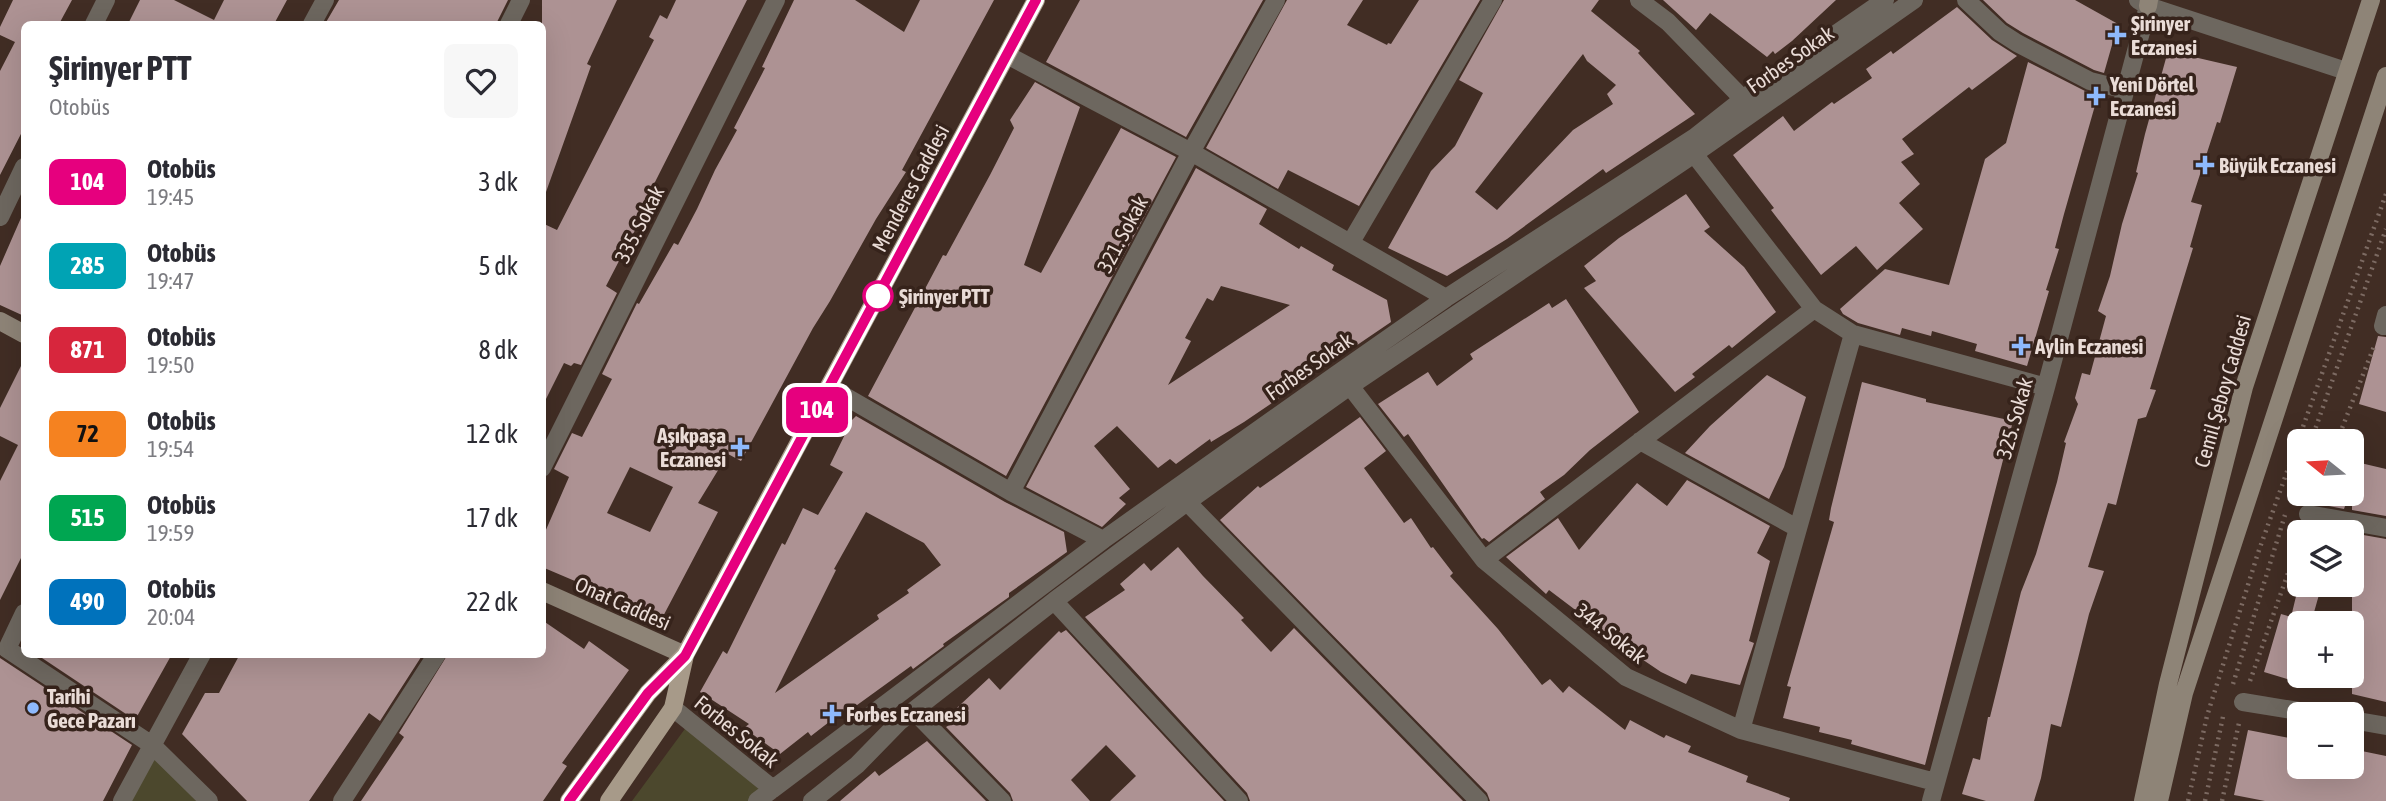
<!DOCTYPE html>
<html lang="tr">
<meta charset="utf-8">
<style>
body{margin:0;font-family:"Asap Condensed",sans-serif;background:#f7f7f7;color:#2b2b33;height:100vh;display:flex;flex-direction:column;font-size:26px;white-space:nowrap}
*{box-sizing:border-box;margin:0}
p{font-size:23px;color:#7c7c81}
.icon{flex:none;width:38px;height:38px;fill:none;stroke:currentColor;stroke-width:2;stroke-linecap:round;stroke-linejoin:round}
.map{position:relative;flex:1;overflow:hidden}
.side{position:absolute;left:21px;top:21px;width:525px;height:637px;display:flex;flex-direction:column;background:#fff;border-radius:10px;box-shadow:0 7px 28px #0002}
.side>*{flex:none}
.badge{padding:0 14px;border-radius:10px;font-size:24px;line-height:46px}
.needle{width:46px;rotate:288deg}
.fabs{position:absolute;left:2287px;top:429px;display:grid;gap:14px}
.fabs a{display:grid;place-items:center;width:77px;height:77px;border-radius:10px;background:#fff;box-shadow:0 7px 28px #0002;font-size:35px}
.map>.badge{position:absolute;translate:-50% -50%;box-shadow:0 0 0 4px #fff}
.round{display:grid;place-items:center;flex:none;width:74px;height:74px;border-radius:10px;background:#f7f7f7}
.overview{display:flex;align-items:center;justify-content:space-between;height:119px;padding:0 28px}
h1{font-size:33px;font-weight:700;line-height:52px}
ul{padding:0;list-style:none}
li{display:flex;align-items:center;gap:21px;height:84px;padding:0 28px}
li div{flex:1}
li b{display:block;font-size:26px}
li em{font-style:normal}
li .badge{min-width:77px;font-weight:700;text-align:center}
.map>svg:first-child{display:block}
</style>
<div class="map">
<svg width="2386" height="801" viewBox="0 0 2386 801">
<rect width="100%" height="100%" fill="#412d24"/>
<path fill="#4c482d" d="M690,722L773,789L757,801H632Z
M152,745L209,801H122Z"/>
<path fill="#ad9293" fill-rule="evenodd" d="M13,0H72L59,24H24V128L0,175V71L15,42L0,35V27Z
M140,0H174L214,20L224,0H287L274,24H128Z
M339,0H508L496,24H325Z
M542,0H617L587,64L591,66L546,192L542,191Z
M676,0H747L654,184L658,186L606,286L617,293L581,365L574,363L571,366L564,363L542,407V223L557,230L654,40L649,37L660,15L667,19Z
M794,0H855L904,32L920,0H994L902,170L906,172L876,219L830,301L813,328L741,461L728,454L698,503L718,512L659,624L627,608L629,604L542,567V539L569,477L554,469L572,433L582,437L612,379L602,374L637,303L639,304L674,243L678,245L697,209L715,170L737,130L734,128L765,68L762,67ZM630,467L673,487L650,532L607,513Z
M1080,0H1263L1186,137L1046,62Z
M1287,0H1363L1347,25L1387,45L1388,43L1391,44L1419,0H1480L1359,206L1288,170L1278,189L1206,148Z
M1504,0H1599L1591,11L1640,51L1638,53L1695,114L1606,173L1603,169L1507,239L1447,276L1388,248L1431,171L1455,146L1483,93L1459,80ZM1583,54L1587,61L1616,85L1607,94L1613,104L1573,130L1497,210L1475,192Z
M1663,0H1836L1792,41L1775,54L1773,51L1767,57L1710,13L1696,30Z
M1983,0H2075L2118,24L2104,73L2094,70L2023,33L2007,23Z
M1957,7L1992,40L2017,56L1972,90L1969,87L1902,139L1914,154L1901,162L1920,184L1899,203L1923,229L1877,270L1856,246L1821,275L1771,210L1774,208L1733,155L1783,116L1794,131L1832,102L1834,104L1872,78L1866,69L1891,51L1893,54Z
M2168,51L2237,67L2220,123L2217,122L2191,202L2202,205L2190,247L2193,248L2150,389L2156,390L2146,417L2138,419L2116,505L2108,503L2088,567L2104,571L2089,614L2061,727L2051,724L2041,778L2034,801H1986L1962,794L1973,758L1980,760L1988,717H1990L2021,592L2036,554L2057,482L2066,443L2064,442L2078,404L2075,398L2082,373L2090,375L2106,316L2098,311L2110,276L2122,224L2138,173L2136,172L2145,134Z
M2028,62L2085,91L2098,95L2064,214L2055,248L2059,249L2046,290L2049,291L2027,366L1975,351L1977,344L1932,331L1931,336L1902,328L1900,335L1858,323L1843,314L1840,309L1885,269L1949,285L1985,159L2006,143Z
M1035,82L1080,107L1024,265L1041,273L1121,128L1176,157L1006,476L868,396L943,255L946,256L990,175L1014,128L1010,120Z
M1196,168L1267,209L1259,224L1299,249L1301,246L1334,265L1332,270L1387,300L1391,322L1244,422L1211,442L1210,439L1176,464L1170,459L1158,468L1117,426L1094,446L1130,489L1119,498L1126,504L1102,527L1026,487ZM1221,286L1290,305L1168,385L1191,341L1185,338L1207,298L1213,301Z
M1686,194L1710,227L1704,231L1744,267L1776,312L1732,348L1729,345L1692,374L1695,377L1675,392L1584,288L1596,281L1584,266L1619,238Z
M24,211V316L0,305V266Z
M1566,299L1639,412L1590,450L1564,475L1540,492L1545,499L1489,542L1484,538L1482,539L1478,534L1408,434L1404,437L1378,404L1428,372L1437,386L1473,359L1470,354L1549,303L1552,308Z
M2378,336L2386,337V412L2359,404Z
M24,360V552L0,600V481L18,445L0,436V408Z
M1767,375L1806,397L1784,467L1769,499L1685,453L1710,426Z
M1862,382L1926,399V402L2013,421L1925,765L1851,744L1852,740L1819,732L1820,727L1783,718L1791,687L1787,686L1834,522L1829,520L1831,508Z
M856,416L1005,502L1064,532L1067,552L1009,593V597L943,644L944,646L913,669L911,666L853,708L851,705L811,736L808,732L780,754L744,728L749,724L700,692L723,651L727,654L782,543L785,545L803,508L818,515L843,472L830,465L852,420ZM866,512L924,543L941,565L907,590L909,593L877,615L879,619L775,693L836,570L834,569Z
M1360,417L1386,451L1364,468L1404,523L1411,518L1431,548L1433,547L1453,573L1450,576L1498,629L1542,685L1550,679L1563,693L1569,686L1625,730L1630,720L1664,738L1666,735L1691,746L1688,752L1748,776L1746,782L1790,798L1789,801H1490L1487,793L1220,520L1258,486L1260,488Z
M2352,461L2386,469V516L2352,510Z
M1687,480L1770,526L1757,553L1770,561L1749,641L1754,643L1740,685L1691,674L1686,684L1661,672L1627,649L1549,590L1546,594L1506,557L1558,518L1579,550L1637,483L1667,506Z
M2324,494H2349L2344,509L2319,504Z
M2352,533L2386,539V702L2352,694Z
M1178,547L1203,576L1244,618L1241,620L1271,652L1294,628L1463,801H1250L1247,793L1085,617L1125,590L1120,584L1144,563L1151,571Z
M2299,584H2322L2311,623H2300V679L2295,678L2294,681L2264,672L2281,614L2291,617Z
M542,620L584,649L589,641L629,670L562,763L567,766L543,801H361L404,737L399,733L448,654H542Z
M1066,630L1224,801H1110L1136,776L1106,745L1071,780L1090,801H1013L1010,793L946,727L951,724L946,718L989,678L1000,690L1059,631L1061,633Z
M36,654H172L135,720Z
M240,654H423L380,721L369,713L309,801H247L182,734L205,693H219Z
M0,658L132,745L103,801H0Z
M2248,730L2300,740V766H2352V749L2386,756V801H2265L2234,795Z
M927,741L986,801H840L875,771L879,776Z"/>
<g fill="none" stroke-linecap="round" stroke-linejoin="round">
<path stroke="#7c6a62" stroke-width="4.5" stroke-dasharray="2 5" stroke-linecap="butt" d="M2311,441L2386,229
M2337,441L2375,344
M2292,497L2300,474
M2250,681L2300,539
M2233,684L2285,515
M2188,801L2207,716L2258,553L2386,194
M2205,801L2224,712
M2222,801L2239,723"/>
<path stroke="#6d675f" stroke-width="18" d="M1639,0L1668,22L1743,99
M1966,0L2000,32L2017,43L2090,81L2126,90
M2138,0L2148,6L2346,71
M94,24L106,0
M312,24L325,0
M509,24L521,0
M1007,55L1191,152L1446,298
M1694,154L1814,309L1853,334L2046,387
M0,217L24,167
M1351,242L1493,0
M2386,315L2383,326H2386
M1350,386L1484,560L1626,677L1741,730L1935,782
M829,387L1011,492L1103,540
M1640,441L1797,528
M542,468L776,0
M1011,492L1191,152L1276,0
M1187,502L1479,801
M2308,514L2386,528
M1484,560L1814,309
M1054,601L1239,801
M24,613L7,649L152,745L209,801
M2243,702L2317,714
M673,708L773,789
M914,711L1002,801
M2352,720L2386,726
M1741,730L1853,334
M122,801L202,654
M342,801L437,654
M757,801L1103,540L1337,374L1446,298L1695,137L1752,92L1885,0
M812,801L857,765L899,722L1054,601L1187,502L1350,386L1694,154L1914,0
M1931,801L2046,387L2148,6"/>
<path stroke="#8e8477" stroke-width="18" d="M2148,6L2149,0
M0,321L24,334
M542,591L685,655
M2143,801L2168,684L2244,387L2371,0
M2159,801L2184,693L2386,76"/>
<path stroke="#a79a89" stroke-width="18" d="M569,801L648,693L685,655
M609,801L673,708L685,655L1036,0"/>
</g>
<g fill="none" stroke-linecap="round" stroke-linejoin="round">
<defs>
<path id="line" d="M569,801L648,693L685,656L1036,0"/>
</defs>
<use href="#line" stroke="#fff" stroke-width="16"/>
<use href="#line" stroke="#e6007e" stroke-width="10"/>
</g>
<g fill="#8eb9fc" stroke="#36231b" stroke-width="2.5">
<path d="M2113.5 24.5h7v7h7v7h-7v7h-7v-7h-7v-7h7z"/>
<path d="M2092.5 85.5h7v7h7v7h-7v7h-7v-7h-7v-7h7z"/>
<path d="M2201.5 154.5h7v7h7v7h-7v7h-7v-7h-7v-7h7z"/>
<path d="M2017.5 335.5h7v7h7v7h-7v7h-7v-7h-7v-7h7z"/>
<path d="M736.5 436.5h7v7h7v7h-7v7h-7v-7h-7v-7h7z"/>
<circle cx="33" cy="708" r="7"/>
<path d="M828.5 703.5h7v7h7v7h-7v7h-7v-7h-7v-7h7z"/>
</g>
<circle fill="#fff" stroke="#e6007e" stroke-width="3.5" cx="878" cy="296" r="14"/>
<g text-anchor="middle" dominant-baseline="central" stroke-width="7" stroke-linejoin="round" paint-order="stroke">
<g font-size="21" font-weight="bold" fill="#eadcd7" stroke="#36231b" text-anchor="start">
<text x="2131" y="23">Şirinyer<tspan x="2131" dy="24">Eczanesi</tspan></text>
<text x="2110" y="84">Yeni Dörtel<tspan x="2110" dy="24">Eczanesi</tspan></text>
<text x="2219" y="165">Büyük Eczanesi</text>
<text x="2035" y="346">Aylin Eczanesi</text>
<text x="726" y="435" text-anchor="end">Aşıkpaşa<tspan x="726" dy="24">Eczanesi</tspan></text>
<text x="47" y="696">Tarihi<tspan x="47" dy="24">Gece Pazarı</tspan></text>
<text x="846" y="714">Forbes Eczanesi</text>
</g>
<g font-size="21" fill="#eadcd7" stroke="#36231b">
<text transform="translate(1790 59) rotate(-35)">Forbes Sokak</text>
<text transform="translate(910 188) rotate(-62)">Menderes Caddesi</text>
<text transform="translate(639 224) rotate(-63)">335. Sokak</text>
<text transform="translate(1122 234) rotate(-62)">321. Sokak</text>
<text transform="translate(1309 366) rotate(-35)">Forbes Sokak</text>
<text transform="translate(2222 391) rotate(-74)">Cemil Şeboy Caddesi</text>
<text transform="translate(2014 418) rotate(-74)">325. Sokak</text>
<text transform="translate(623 603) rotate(24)">Onat Caddesi</text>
<text transform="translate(1611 633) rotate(38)">344. Sokak</text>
<text transform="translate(737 731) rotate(39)">Forbes Sokak</text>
</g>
<g font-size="21" font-weight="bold" fill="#eadcd7" stroke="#36231b" text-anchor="start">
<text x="899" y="296">Şirinyer PTT</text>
</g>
</g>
</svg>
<div class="fabs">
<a><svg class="needle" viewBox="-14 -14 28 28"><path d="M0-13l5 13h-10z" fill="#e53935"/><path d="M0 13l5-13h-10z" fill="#7c7c81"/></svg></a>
<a><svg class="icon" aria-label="layers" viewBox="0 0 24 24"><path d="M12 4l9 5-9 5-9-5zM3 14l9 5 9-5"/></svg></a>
<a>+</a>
<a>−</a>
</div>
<b class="badge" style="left:817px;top:410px;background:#e6007e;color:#fff">104</b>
<section class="side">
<div class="overview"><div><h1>Şirinyer PTT</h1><p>Otobüs</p></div><a class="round"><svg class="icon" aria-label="heart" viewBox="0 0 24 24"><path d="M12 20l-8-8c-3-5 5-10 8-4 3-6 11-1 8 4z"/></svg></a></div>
<ul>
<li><span class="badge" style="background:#e6007e;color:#fff">104</span><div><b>Otobüs</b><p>19:45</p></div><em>3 dk</em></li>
<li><span class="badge" style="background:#00a3b4;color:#fff">285</span><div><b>Otobüs</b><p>19:47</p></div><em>5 dk</em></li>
<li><span class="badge" style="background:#d7263d;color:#fff">871</span><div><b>Otobüs</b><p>19:50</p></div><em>8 dk</em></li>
<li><span class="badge" style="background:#f58220;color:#111">72</span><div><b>Otobüs</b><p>19:54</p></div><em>12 dk</em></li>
<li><span class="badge" style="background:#00a651;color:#fff">515</span><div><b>Otobüs</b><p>19:59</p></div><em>17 dk</em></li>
<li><span class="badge" style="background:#0072bc;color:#fff">490</span><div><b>Otobüs</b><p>20:04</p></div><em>22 dk</em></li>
</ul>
</section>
</div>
